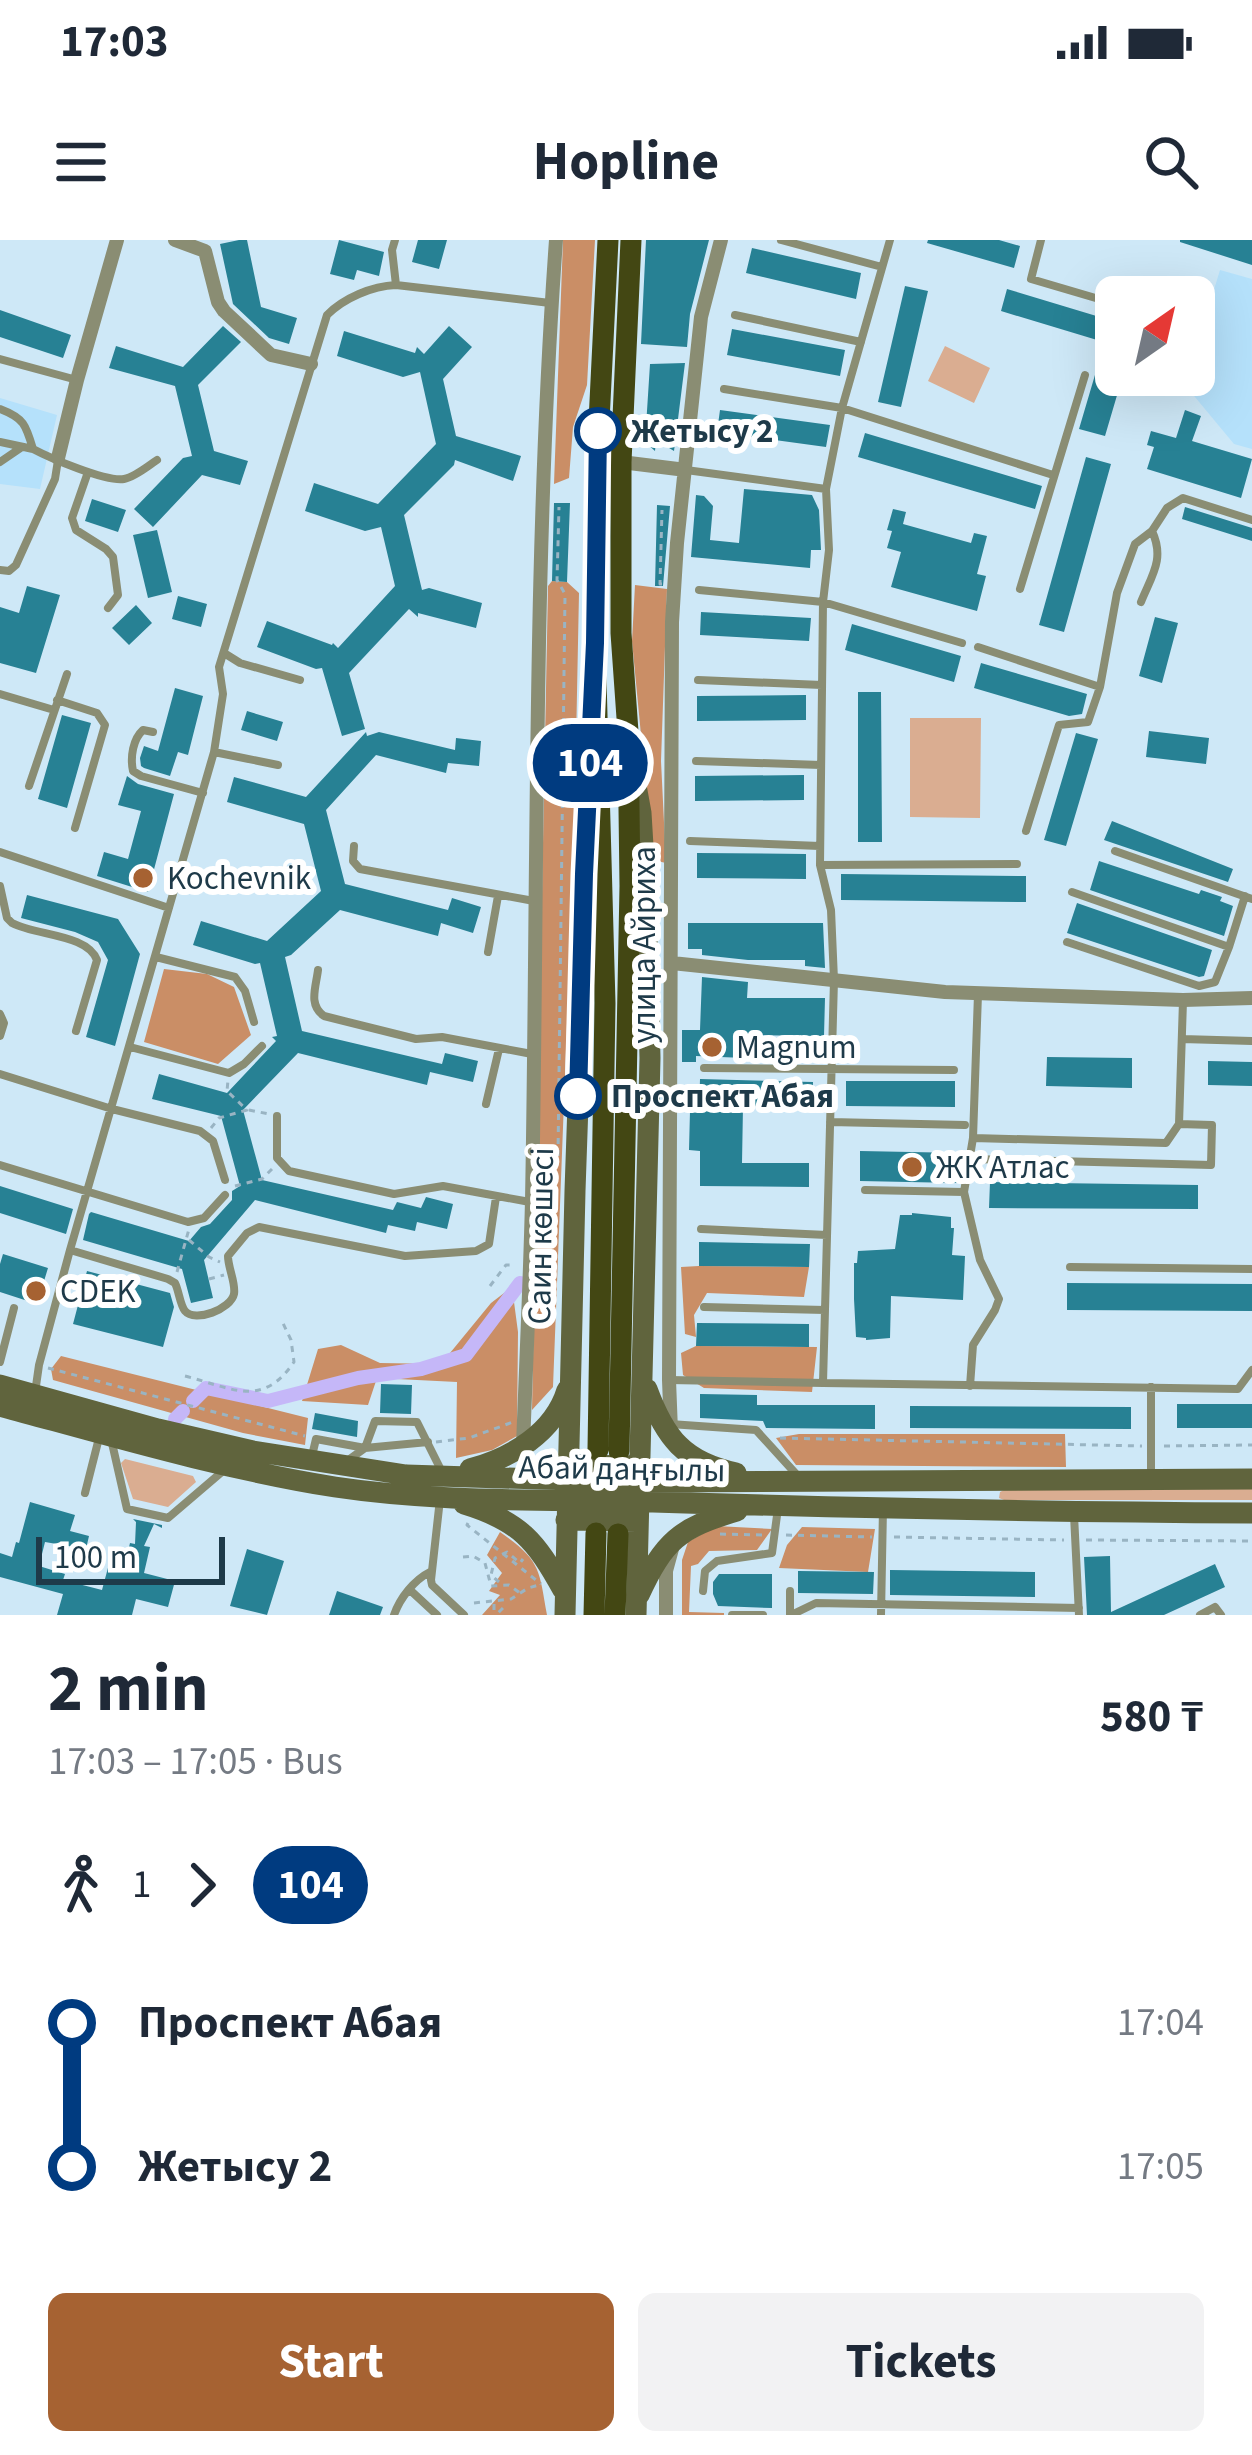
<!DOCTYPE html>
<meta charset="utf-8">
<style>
body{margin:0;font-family:"Source Sans 3",sans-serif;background:#f2f2f3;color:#1f2937;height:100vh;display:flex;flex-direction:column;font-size:45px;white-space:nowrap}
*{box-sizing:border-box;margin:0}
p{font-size:39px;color:#747a83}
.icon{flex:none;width:66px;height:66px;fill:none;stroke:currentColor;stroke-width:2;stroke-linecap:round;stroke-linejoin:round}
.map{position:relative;height:1375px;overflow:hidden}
.details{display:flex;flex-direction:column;background:#fff;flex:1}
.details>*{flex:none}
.badge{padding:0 24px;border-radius:39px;font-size:42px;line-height:78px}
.needle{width:78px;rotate:34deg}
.fabs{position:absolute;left:1095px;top:36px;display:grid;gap:24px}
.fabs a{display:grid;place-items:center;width:120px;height:120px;border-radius:18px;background:#fff;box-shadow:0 12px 48px #0002;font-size:60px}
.scale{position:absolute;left:36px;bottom:30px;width:189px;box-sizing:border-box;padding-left:12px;border:6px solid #1e3a49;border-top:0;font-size:33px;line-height:42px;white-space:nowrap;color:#1e3a49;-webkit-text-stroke:9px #fff;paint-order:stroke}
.map>.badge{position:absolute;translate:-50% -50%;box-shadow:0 0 0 6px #fff}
.legs{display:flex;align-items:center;gap:18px;height:132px;padding:0 48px;font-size:39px}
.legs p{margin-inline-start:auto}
.head{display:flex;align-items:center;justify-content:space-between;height:204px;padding:0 48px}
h1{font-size:66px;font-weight:700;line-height:90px}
.button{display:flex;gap:24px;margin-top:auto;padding:24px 48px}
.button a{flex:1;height:138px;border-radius:18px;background:#a66232;color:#fff;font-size:48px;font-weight:700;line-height:138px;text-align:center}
.button a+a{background:#f2f2f3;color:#1f2937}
ul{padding:0 48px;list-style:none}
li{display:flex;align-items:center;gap:42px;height:144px;font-size:45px}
li i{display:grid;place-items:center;width:18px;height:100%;margin:0 15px;background:currentColor}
li i::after{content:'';width:30px;height:30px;margin:-15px;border:9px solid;border-radius:50%;background:#fff}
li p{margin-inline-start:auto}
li:first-child i{background:linear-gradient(#0000 50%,currentColor 0)}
li:last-child i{background:linear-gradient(currentColor 50%,#0000 0)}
.status{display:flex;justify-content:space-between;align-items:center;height:84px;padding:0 60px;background:#fff;direction:ltr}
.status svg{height:33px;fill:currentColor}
header{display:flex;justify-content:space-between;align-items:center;height:156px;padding:0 48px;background:#fff;font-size:54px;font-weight:700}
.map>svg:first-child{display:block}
</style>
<div class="status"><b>17:03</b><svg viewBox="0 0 49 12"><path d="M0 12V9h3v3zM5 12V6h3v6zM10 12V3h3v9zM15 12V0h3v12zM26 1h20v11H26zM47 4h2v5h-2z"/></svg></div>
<header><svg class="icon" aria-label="menu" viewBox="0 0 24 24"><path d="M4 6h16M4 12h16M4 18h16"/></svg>Hopline<svg class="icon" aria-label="search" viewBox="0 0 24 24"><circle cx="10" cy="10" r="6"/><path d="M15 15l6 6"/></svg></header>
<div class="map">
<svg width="1252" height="1375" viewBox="0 0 1252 1375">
<rect width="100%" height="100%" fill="#cee8f7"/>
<path fill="#b5e1fb" d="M1220,30L1252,39V209L1234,204L1185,145L1188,135H1194V115Z
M0,158L57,175L40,249L0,244Z"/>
<path fill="#daad91" d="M945,106L990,128L974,163L928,141Z
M910,478H981L980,578L910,577Z
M125,1219L193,1236L196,1242L168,1267L133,1259L121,1223Z
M1006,1249H1252V1260H1004L999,1258L1000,1252Z"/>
<path fill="#ca8e66" d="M563,0H595L587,145L573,187L569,238L554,244Z
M552,341L567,342L579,353L574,602L553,1147L532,1170L548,346Z
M635,345L667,349L661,521L666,623L653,620L632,401Z
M164,729L207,734L234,747L251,795L218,824L144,802Z
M699,1026L809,1027L804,1057L707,1053L694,1075L696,1097L685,1094L681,1027Z
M512,1047L518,1092L517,1196L492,1210L456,1218L457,1142L377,1138L368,1165L302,1161L318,1109L341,1105L380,1123L441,1124L491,1063Z
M696,1106L817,1107L812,1152L704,1148L683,1135L681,1113Z
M61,1116L308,1178L305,1205L243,1193L53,1140L51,1129Z
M799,1194H1065L1066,1227L796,1225L776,1198Z
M716,1286L772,1289L757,1310L709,1311L698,1324L691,1326L689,1372L724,1373V1375H682V1320L688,1302Z
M802,1287L875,1289L868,1332L779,1328L787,1305Z
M500,1292C540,1320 539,1328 547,1375H482L500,1355L489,1351L502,1333L487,1315Z"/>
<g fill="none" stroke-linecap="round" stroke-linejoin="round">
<path stroke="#c5b7f8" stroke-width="14" d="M193,1161L206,1148L268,1161L358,1138L421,1129L466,1115L520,1043
M175,1179L183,1171"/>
</g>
<path fill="#278194" d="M239,0H247L261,67L297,78L289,104L269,98L233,64L220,4Z
M339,0L384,12L379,36L357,30L354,40L330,34Z
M418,0H447L439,29L412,22Z
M646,0H709L690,74L687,107L641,104Z
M928,0H999L1020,6L1014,28L927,3Z
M1180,0H1252V25L1180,2Z
M752,8L861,33L856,59L746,33Z
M905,46L928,51L901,167L878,162Z
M1007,49L1113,81L1107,103L1001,71Z
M0,70L71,95L63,118L0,97Z
M223,86L241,102L198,145L214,211L248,221L240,245L202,235L153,287L134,269L183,218L192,216L175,146L109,128L116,106L183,127Z
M449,86L472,107L443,139L456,196L521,216L513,241L455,220L454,225L404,275L422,350L429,348L482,363L476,388L418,373V377L409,369L349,433L365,489L342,496L322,428L316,429L257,407L267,381L332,405L333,403L338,408L395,346L381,287L365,291L305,271L314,243L378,264L436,204L420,132L403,137L337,116L344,91L415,113L417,107L424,114Z
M732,89L845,110L840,136L727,115Z
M1100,118L1116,123V135H1123L1105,196L1079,189Z
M685,123L674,211L656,200L655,211L645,202L650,124Z
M720,170L830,185L826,207L717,192Z
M1185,170L1201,176L1192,201L1252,219L1241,258L1147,229L1154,207L1147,205L1151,191L1176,198Z
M865,193L1042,246L1035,269L858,217Z
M1086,217L1111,224L1064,392L1039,385Z
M744,249L812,255L819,270L821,310H811L810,328L691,317L696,255L704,256L713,266L710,300L739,303Z
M92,259L126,270L118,292L85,281Z
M554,263H570L567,342L552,341Z
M657,265L670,266L663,346H655Z
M1185,267L1252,288V301L1182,279Z
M893,269L906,272L903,284L971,303L974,293L987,296L977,334L986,336L977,371L891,347L901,312L887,308L892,291L887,290Z
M157,290L172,352L148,358L133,295Z
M27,346L60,355L36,433L0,423V367L19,373Z
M178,356L207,364L201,387L172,379Z
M136,365L152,383L129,405L112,388Z
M701,372L811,378L809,401L700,395Z
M1155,377L1178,383L1162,443L1139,436Z
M852,384L961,416L954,442L845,410Z
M981,423L1087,454L1082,474L1069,476L974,448Z
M175,448L203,456L188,515L178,512L170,536L144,528L141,526L140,518L144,506L158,511Z
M858,452H881L882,602H858Z
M806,455V480L697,481V456Z
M247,471L283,482L277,501L241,490Z
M62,475L91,483L67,568L38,559Z
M1149,491L1209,498L1206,524L1146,517Z
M366,492L367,496L379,492L455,510L456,498L481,501L479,526L448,523L446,533L376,515L326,570L345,644L448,670L452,658L481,667L473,693L441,683L438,696L340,670L291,715L285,717L302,791L442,824L445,813L478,821L473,842L430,832L427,845L298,813L243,870L262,940L393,970L397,962L421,968L426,957L453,964L447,989L417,982L415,991L388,985L386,993L255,960L204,1020L213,1058L191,1063L182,1029L83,1000L89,974L91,972L189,1001L201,987L210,984L232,960V951L240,946L221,876L152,859L159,834L227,853L276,801L272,797L277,796L260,723L255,724L193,705L201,681L267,701L321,651L304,584L227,562L234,537L306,557Z
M1076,493L1098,499L1066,606L1044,600Z
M804,535V560L695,561V536Z
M127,536L138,544L174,554L148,652L97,636L104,612L128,619L141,571L118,565Z
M1112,581L1233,629L1228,642L1104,600Z
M697,613L806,614V639L697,638Z
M1099,621L1199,654L1201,650L1222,657L1220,661L1233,666L1224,696L1090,650Z
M841,634L1026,636V662L841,660Z
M27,655L118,679L140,714L115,806L86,797L108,720L98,702L75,692L21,678Z
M1077,663L1212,710L1204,736L1199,737L1067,693Z
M688,683H823L825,728L805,726V720H748L702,715V709H688Z
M702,737L748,742L747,758H825L824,796L746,795L745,818L696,816V822H682V790H700Z
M1047,817L1132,818V848L1046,846Z
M1208,821L1252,822V846L1208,845Z
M700,839L813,842L812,868L743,866L742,923H809V947L700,946V911L689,910L690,871L699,872Z
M846,841H955V867L846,866Z
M860,911L962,913L957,943L860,941Z
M990,942L1198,945V969L989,968Z
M0,946L73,969L66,994L0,973Z
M912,973L951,977V988H954L952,1015L965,1016L963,1060L891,1056L890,1098L866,1100V1098L856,1097L854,1059V1023H857L858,1011L895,1009L900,975H912Z
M699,1002L810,1004L809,1027L699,1026Z
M3,1014L48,1028L37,1064L0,1052V1024Z
M87,1031L170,1053L174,1067L163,1107L73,1084Z
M1067,1043L1252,1044V1071L1067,1070Z
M697,1083L809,1084V1107L696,1106Z
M381,1144L412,1145L411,1174L380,1173Z
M700,1154L757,1155V1165H875V1189L766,1188L763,1181L700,1178Z
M1177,1164H1252V1188H1177Z
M910,1166L1131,1167V1189L910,1188Z
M315,1173L358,1181L357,1197L312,1189Z
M30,1262L75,1275L70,1291L89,1296L86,1309L45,1302L39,1326L65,1334L63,1340L102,1350L109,1324L124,1328L130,1303L135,1304L136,1282L133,1279L162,1285V1288L154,1284L144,1306L150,1307L144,1333L175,1341L168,1367L136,1359L132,1375H57L63,1354L0,1337V1313L12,1317L16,1302L19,1303Z
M247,1309L284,1321L267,1375L230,1366Z
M1110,1316L1111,1372L1215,1324L1225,1347L1164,1375H1087L1084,1317Z
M890,1330L1035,1332V1357L890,1355Z
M798,1331L874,1332L873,1354L798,1353Z
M719,1334H772V1368L718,1366L713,1354V1342Z
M337,1351L383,1367L380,1375H329Z"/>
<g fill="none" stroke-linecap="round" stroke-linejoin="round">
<path stroke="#99b4c3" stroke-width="3" stroke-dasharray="6 6" stroke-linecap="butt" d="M662,344H660L662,270
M249,870L269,874
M211,888L219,878L247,870L227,851L228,840
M558,916L565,354L557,340L559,267
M235,946L262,939L273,928
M189,1000L209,1017L220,1022
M177,1032L189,989
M209,1039L224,1035
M490,1046L506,1025H514
M48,1128L305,1196
M185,1136C232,1148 262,1169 294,1122L291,1100L281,1079
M780,1198L1142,1206
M436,1202L469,1198L513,1182
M1164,1206L1252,1205
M468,1283L467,1285L541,1344
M720,1294L764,1295
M786,1295L872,1297
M894,1297L1064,1300
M1086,1300L1252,1301
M463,1317L473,1316L485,1323L491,1346L509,1345L520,1353
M499,1342L491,1335L495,1318L507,1312L520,1323L523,1319
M474,1363L511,1359L528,1348L539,1345
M494,1364V1370L498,1373L504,1367L502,1363"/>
<path stroke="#8a8d73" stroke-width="8" d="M395,0L392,10L396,45
M781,0L882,27
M890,0L842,168L826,249L829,310L823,362L820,625L831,670L834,740L823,1143L1238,1149L1252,1130
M1041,0L1031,39L1116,64
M735,75L861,102
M0,119L77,140
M724,149L842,168L1053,235
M0,169C24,178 26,185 33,209C50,218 106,242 124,239C135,237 148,226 157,220
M0,202L33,209
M0,222L22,207
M686,230L826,249
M88,232L72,278L76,290L106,309L113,317L118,355L108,368
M0,330L9,331L16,325L55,239L58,220
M1020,349L1085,135
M699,350L823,362L962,403
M1141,362C1152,335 1165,319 1152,291
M978,407L1100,447
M224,413L240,423L300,440
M698,440L822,445
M0,454L54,470
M57,460L97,473L105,485L75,588
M153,492L143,490C133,499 130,517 133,531L141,536L203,553
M214,512L278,525
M696,521L821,525
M29,546L67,434
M1026,591L1059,485L1088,482L1100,447L1117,353L1135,304L1152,291L1167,268L1183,258L1252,280
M690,601L820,606
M354,606L353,621L360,629L534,661
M1115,611L1252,659
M0,612L169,668
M820,625L1017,624
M0,646L7,678L12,683C37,696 87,694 97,720L76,791
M1072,652L1229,707L1245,656
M1067,702L1199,746L1215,742L1229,707
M488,712L498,656
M156,717L235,737L245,751L254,782
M318,730C316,747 308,765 324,776L416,799L442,797L532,814
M0,774L4,783L0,796
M1182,799L1252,801
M130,807L229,833L244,824L262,806
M704,828L954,830
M0,834L112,869L200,891L213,901L225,940
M486,864L499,809
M277,876V918L289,931L394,954L443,946L530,962
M830,882L965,885
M973,898L1166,903L1179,884
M972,919L1211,925L1212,885L1179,884L1183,761
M0,925L188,982L204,978L225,955
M865,950L964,952
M701,989L827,995
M70,1010L168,1039L175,1043C179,1051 180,1065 185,1071C195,1083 231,1069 234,1054C236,1043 228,1028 228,1016L247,993L259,987L405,1016L476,1011L489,1004L496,957
M1070,1027L1252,1029
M704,1067L825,1070
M0,1122L14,1068
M669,1140L823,1143
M970,1146L973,1105L995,1070L999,1059L980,1020L964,952L973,898L978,754
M35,1153L39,1125L70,1010L214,512L223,454L219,427L327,75C344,58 372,46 396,45L550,63
M670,1184L756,1190L797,1235
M112,1203L127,1269L168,1278L223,1231
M311,1220L316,1199L365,1208L428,1202
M347,1221L365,1208L375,1181L417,1182L441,1230
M1151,1236V1147
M85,1253L100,1194
M440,1259L431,1340L432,1345L464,1375
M1074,1275L1079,1375
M410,1350L437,1375
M703,1351L705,1331L717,1321L772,1313L778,1268
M790,1351V1375
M394,1375C400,1358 414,1340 430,1332
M732,1375H763
M791,1375L816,1363L1079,1368
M881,1375L883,1268
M1200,1375L1215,1367L1221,1375"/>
<path stroke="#8a8d73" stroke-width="14" d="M175,0L205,11L218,62L224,71L271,115L311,124
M58,218L77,140L117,0
M621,222L686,230
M672,723L945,752L1183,760L1252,758
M671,1191L669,1140L672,382L677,303L701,77L721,0
M523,1206C526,1125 530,1043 532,961C538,641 533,320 556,0
M666,1375V1331L672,1309"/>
<path stroke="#60643d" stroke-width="21" d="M635,540L641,573L646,656L650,818L636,1375
M0,1145L158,1189L253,1211L406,1235L638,1242L1252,1239
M647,1149C665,1198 684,1222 736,1233
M0,1166C111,1196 222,1229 335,1247C441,1263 547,1259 653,1262C852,1268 1052,1272 1252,1273
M568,1225L638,1226
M470,1229C511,1218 554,1193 567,1150
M464,1264C520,1281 536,1301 563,1350
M566,1280L637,1281
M639,1355C664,1301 679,1288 737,1271
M565,1375L575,951L590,517"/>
<path stroke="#434713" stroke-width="21" d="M598,1210L605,763L595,403L597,222L608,0
M619,1211L630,646L628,492L621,393V222L631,0
M594,1375L596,1293
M615,1375L618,1294"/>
</g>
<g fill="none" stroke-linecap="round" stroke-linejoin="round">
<defs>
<path id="line-1" d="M578,856L584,634L595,403L598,191"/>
</defs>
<use href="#line-1" stroke="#fff" stroke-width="27"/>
<use href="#line-1" stroke="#003b80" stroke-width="18"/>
</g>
<g fill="#fff" stroke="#003b80" stroke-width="6">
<circle cx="598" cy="191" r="21"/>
<circle cx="578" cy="856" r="21"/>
</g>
<g fill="#a66232" stroke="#fff" stroke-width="4.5">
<circle cx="143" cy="638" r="12"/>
<circle cx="712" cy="807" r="12"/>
<circle cx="912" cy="927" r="12"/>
<circle cx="36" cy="1051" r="12"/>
</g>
<g text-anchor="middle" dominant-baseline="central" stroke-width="12" stroke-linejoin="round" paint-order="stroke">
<g font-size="33" font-weight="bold" fill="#1e3a49" stroke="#fff" text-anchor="start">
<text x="631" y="191">Жетысу 2</text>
<text x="611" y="856">Проспект Абая</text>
</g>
<g font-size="33" fill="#1e3a49" stroke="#fff" text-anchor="start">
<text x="167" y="638">Kochevnik</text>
<text x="736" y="807">Magnum</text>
<text x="936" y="927">ЖК Атлас</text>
<text x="60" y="1051">CDEK</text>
</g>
<g font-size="33" fill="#1e3a49" stroke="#fff">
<text transform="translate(644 705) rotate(-90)">улица Айриха</text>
<text transform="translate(541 996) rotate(-89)">Саин көшесі</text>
<text transform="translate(622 1229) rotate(1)">Абай даңғылы</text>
</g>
</g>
</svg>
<div class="fabs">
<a><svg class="needle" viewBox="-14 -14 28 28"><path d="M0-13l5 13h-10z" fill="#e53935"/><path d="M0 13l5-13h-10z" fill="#747a83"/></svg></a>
</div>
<div class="scale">100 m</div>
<b class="badge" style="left:590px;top:523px;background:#003b80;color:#fff">104</b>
</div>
<section class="details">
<div class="head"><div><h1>2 min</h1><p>17:03 – 17:05 · Bus</p></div><b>580 ₸</b></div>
<div class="legs"><svg class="icon" aria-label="walk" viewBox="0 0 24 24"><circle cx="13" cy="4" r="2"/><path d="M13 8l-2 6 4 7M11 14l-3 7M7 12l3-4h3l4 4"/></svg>1<svg class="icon" aria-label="forward" viewBox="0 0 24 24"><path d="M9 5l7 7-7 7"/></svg><b class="badge" style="background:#003b80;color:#fff">104</b></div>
<ul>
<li><i style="color:#003b80"></i><b>Проспект Абая</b><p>17:04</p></li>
<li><i style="color:#003b80"></i><b>Жетысу 2</b><p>17:05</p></li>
</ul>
<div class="button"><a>Start</a><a>Tickets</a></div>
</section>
